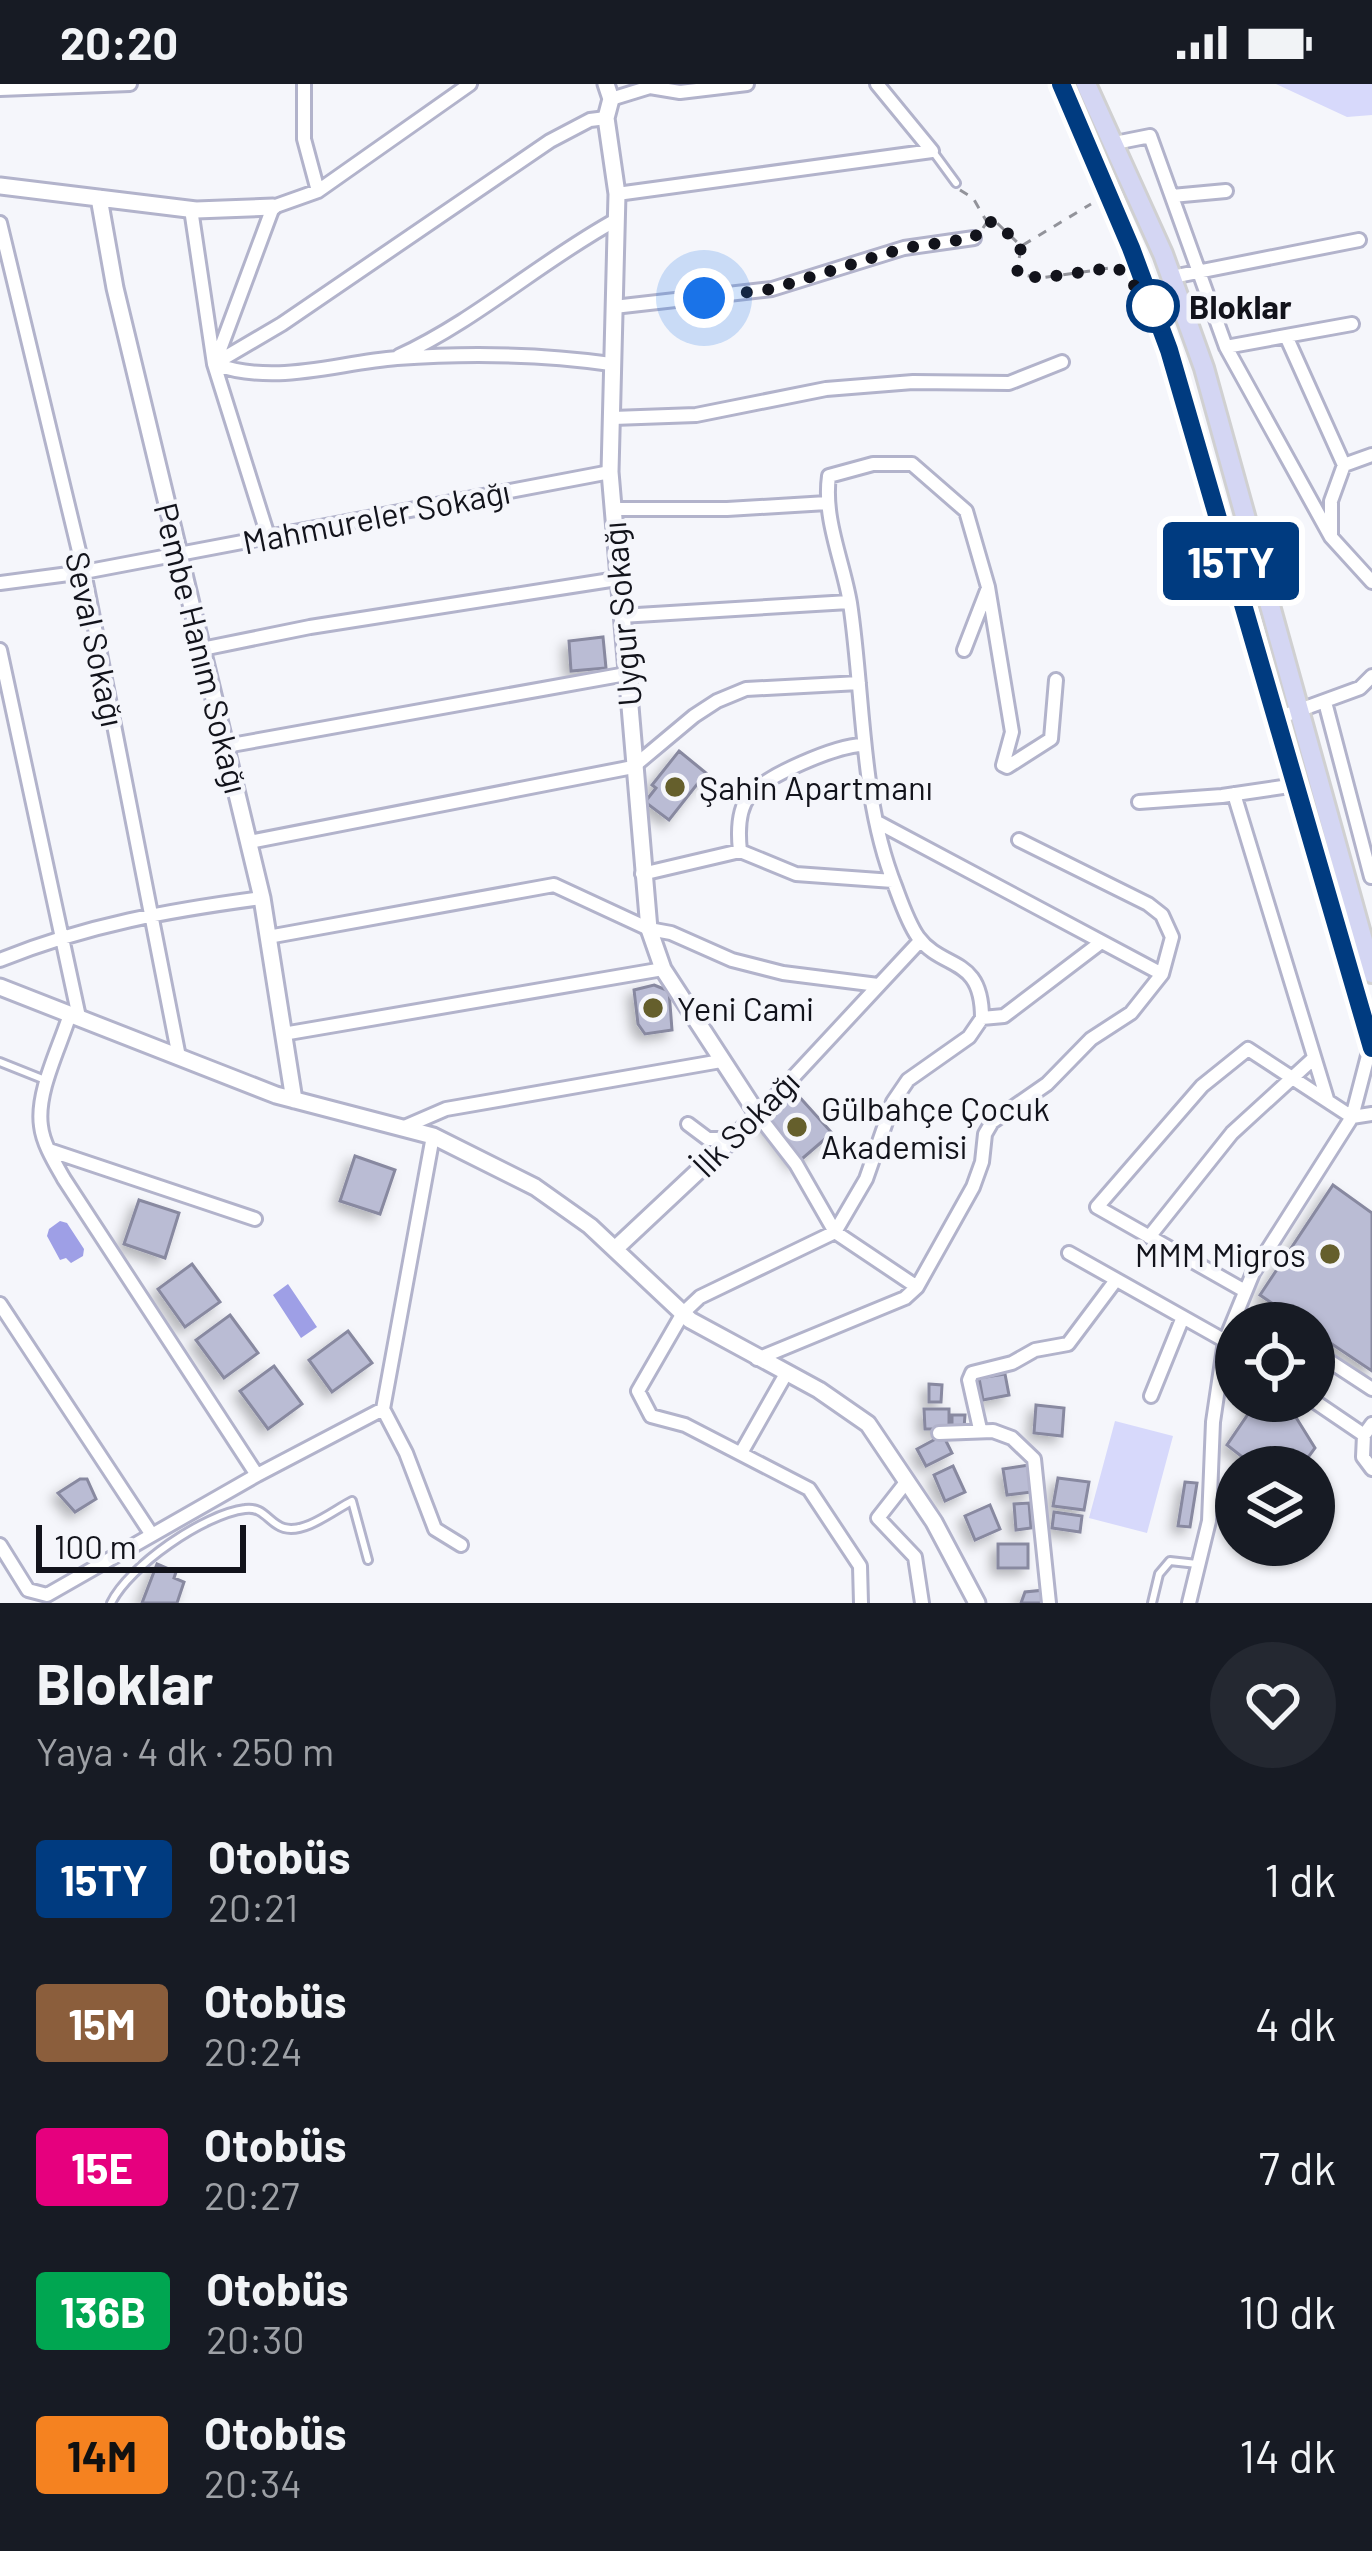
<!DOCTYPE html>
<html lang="tr">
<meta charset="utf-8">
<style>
body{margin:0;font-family:Barlow,sans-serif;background:#242831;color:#f1f3f6;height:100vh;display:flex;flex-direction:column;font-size:45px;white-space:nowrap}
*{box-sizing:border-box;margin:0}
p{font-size:39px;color:#9ea1a6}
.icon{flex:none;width:66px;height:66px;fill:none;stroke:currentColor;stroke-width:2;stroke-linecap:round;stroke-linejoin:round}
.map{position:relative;height:1519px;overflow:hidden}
.side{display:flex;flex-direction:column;background:#171b24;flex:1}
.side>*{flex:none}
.badge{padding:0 24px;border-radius:9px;font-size:42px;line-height:78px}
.buttons{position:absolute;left:1215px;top:1218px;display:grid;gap:24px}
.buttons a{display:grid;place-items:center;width:120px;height:120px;border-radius:50%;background:#171b24;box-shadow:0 3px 9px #0004;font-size:60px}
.scale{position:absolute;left:36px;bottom:30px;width:210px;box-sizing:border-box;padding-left:12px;border:6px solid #12131b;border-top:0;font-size:33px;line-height:42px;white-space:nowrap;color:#12131b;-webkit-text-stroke:9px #f5f6fb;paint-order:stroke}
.you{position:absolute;width:60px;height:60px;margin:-30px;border:9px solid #fff;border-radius:50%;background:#1a73e8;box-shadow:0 0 0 18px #1a73e833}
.map>.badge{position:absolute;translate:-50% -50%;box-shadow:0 0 0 6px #fff}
.round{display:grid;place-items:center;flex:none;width:126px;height:126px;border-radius:63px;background:#242831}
.summary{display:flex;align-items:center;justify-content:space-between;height:204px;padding:0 36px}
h1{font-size:57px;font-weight:700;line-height:90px}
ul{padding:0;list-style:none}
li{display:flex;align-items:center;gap:36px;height:144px;padding:0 36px}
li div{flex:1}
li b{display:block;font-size:45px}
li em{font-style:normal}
li .badge{min-width:132px;font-weight:700;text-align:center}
.status{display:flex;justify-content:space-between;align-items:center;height:84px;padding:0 60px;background:#171b24;direction:ltr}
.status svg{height:33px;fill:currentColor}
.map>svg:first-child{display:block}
</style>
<div class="status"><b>20:20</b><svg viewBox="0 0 49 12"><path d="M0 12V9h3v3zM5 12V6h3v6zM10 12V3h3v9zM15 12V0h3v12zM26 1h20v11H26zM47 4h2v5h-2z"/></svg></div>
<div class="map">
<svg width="1372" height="1519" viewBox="0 0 1372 1519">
<defs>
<filter id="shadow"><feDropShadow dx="-6" dy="6" stdDeviation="6" flood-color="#0004"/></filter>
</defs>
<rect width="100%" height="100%" fill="#f5f6fb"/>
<path fill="#d7d9fb" d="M1276,0H1372V31L1347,33Z
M1115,1337L1173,1352L1147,1449L1089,1434Z"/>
<path fill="#9e9fe6" d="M60,1137L67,1139L84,1165L83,1172L71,1179L66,1174L60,1176L47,1152L49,1145Z
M288,1200L317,1243L301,1254L273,1211Z"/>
<path fill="#babcd4" stroke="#8889a0" stroke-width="3" filter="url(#shadow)" d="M603,553L606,584L571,587L569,557Z
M679,667L706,689L669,736L645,718L656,704L652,701Z
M654,901L669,907L672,946L645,950L638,940L634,906Z
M795,1008L832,1049L796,1080L763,1037Z
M355,1072L395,1086L380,1130L340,1117Z
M1333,1101L1372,1129V1287L1314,1248V1239H1301L1260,1211Z
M139,1116L179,1129L165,1174L124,1160Z
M192,1180L220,1218L185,1243L158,1205Z
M230,1231L258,1269L224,1294L196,1256Z
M348,1247L372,1279L332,1308L309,1276Z
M274,1282L302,1320L268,1345L240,1307Z
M1005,1290L1009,1311L983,1316L979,1294Z
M929,1300L942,1301L941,1318H929Z
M1257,1317H1278L1292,1327L1315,1364L1301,1383H1255L1227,1361Z
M1036,1321L1064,1324L1062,1352L1034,1349Z
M924,1325H949V1345H925Z
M952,1331H965L964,1344H952Z
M943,1351L952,1369L926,1382L917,1365Z
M1029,1381L1032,1408L1007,1411L1003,1385Z
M953,1382L965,1408L945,1417L934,1391Z
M1058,1394L1089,1398L1084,1426L1053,1422Z
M80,1395H87L96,1415L75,1428L58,1409Z
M1185,1398L1197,1399L1190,1443L1178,1442Z
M1029,1419L1031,1444L1016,1446L1014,1420Z
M990,1421L1000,1445L975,1456L965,1432Z
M1054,1428L1082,1432L1080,1448L1052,1444Z
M998,1460H1028V1484H998Z
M157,1480L176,1488L174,1494L184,1498L177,1519H142Z
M1045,1506L1046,1519H1021L1025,1508Z"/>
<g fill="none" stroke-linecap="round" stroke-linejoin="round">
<defs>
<path id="service" d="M934,69L956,99
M0,978L45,996
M111,1519C129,1482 204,1430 245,1425C264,1422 269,1440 284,1444C305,1450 334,1426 352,1417L368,1476
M1152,1519L1159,1490L1170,1477L1197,1480"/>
<path id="minor" d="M304,0V55L318,107
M0,5L130,0
M611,15L650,3L680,8L747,0
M1115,59L1150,52L1226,263L1331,453L1372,498
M617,110L932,67L877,0
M1172,112L1226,107
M191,125L214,280L268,452
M0,139L84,488L179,973
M1172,193L1359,156
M614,223L772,205L904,164L974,154
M1286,252L1344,381
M1226,263L1352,240
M399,272C477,236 541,177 616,136
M215,279L273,123L318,107L470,0
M214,280L282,240L550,57L590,36L606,34
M214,280C276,302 335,279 397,274C468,269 540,270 611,280
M613,334L696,331L826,305L913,298L1009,299L1062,278
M612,425H727L827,419
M1331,451V417L1344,381L1372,371
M0,499L84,488L610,388
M621,532L849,518
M202,565L310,543L617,495
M0,566L79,933
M964,566L988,504
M1325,618L1371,793
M1278,634L1360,604L1372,592
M226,662L626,590
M1234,710L1327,1015
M1139,718L1222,712L1296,701
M879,739L1162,890
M249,758L633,683L694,632L717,617L746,605L859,599
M740,767C738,749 738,726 749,712C766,691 836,662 862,661
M642,790L740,767L796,790L893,797
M268,853L554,801L649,845L671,849L732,876L783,889L878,901
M0,876C86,841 171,826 262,814
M70,930C60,963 36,1008 41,1042C43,1060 55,1079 64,1095L257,1391
M982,934L1004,932L1100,859
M283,950L663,885
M1352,1033L1372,1030
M688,1040L708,1055H732
M402,1044L446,1025L721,977
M433,1052L383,1325L406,1369L435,1445L461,1461
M49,1066L255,1135
M1149,1153L1232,1049L1314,974
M1069,1169L1236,1263
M917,1203L835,1148L796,1080L758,1031L920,857
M1245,1207L1097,1123L1202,1002L1248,965L1352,1033
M0,1220L152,1451
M1261,1239L1265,1235L1272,1239
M1314,1267L1372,1305
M757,1275L905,1214L917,1203L973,1103L982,1078L985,1050L992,1038L1047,1000L1091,955L1131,929L1162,890L1172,853L1162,831L1148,820L1019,756
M1151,1312L1183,1233
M1314,1317L1364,1351L1372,1340
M980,1345L969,1296L972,1289L1012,1279L1035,1266L1068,1260L1116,1196
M939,1349L993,1347L1012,1354L1034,1375L1049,1519
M1364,1351L1363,1373L1372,1385
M741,1369L787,1288
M907,1397L878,1434L915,1473L922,1519
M0,1461L28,1506L47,1511L257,1391L383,1325
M861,1519L860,1482L809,1405L685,1341L651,1332L638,1307L683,1229L700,1213L835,1148L866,1095L893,1018L908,996L969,953L982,934C982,871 943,887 918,853C908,839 901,818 895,802C860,714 864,612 850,519C843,477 823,435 829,392L873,380H912L966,427L988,503L1012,648L1003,681L1007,683L1051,655L1056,596
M1189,1519L1209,1437L1213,1338L1225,1257L1253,1189L1352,1033L1371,960"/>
<path id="tertiary" d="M606,0L611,15L606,34L617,110L610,388L649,845L663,885L758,1031L615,1165
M0,102L196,126L273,123
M99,114L115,204L262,814L294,1016
M0,903L276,1011L433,1052L535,1103L590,1142L690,1236L819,1306L868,1340L934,1438L977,1519"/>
<path id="primary" d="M1061,0L1138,180L1169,266L1372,964
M1086,0L1163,170L1204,284L1372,889"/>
</defs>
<use href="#service" stroke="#b2b3cb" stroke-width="12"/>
<use href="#minor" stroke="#b2b3cb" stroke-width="18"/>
<use href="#tertiary" stroke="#b2b3cb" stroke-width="21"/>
<use href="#primary" stroke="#d0d0d1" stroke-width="24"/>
<path stroke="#92939a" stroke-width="3" stroke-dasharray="9 9" stroke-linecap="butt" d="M960,106L973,114L987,138
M983,144L987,138H996L1021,162L1017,190L1041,194L1117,183
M1023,161L1091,120"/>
<use href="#service" stroke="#fff" stroke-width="6"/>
<use href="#minor" stroke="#fff" stroke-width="12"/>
<use href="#tertiary" stroke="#fff" stroke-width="15"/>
<use href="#primary" stroke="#d4d6f3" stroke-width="18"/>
</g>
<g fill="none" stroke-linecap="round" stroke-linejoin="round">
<defs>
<path id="line" d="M1061,0L1131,164L1169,266L1372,964"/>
</defs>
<use href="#line" stroke="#fff" stroke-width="27"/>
<use href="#line" stroke="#003b80" stroke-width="18"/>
<path stroke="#12131b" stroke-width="12" stroke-dasharray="0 21.6" d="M704,214L772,205L904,164L974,154L986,138H996L1021,162L1017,190L1041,194L1117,183L1153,222"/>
</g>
<circle fill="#fff" stroke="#003b80" stroke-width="6" cx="1153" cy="222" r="24"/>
<g fill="#655f2c" stroke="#f5f6fb" stroke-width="4.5">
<circle cx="675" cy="703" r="12"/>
<circle cx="653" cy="924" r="12"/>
<circle cx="797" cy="1043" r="12"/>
<circle cx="1330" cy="1170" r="12"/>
</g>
<g text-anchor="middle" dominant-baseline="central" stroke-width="9" stroke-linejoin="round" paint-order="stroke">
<g font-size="33" font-weight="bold" fill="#12131b" stroke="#f5f6fb" text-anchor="start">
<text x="1189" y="222">Bloklar</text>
</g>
<g font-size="33" fill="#12131b" stroke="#f5f6fb">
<text transform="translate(376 432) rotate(-11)">Mahmureler Sokağı</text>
<text transform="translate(621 530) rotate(-95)">Uygur Sokağı</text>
<text transform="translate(96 555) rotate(78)">Seval Sokağı</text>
<text transform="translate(202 564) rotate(76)">Pembe Hanım Sokağı</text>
<text transform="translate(745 1039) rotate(-45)">İlk Sokağı</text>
</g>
<g font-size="33" fill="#12131b" stroke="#f5f6fb" text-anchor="start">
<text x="699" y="703">Şahin Apartmanı</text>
<text x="677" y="924">Yeni Cami</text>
<text x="821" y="1024">Gülbahçe Çocuk<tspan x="821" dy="38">Akademisi</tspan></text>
<text x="1306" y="1170" text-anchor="end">MMM Migros</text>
</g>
</g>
</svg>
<div class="buttons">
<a><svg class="icon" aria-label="locate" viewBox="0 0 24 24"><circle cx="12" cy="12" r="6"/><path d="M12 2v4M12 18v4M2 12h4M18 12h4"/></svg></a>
<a><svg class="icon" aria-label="layers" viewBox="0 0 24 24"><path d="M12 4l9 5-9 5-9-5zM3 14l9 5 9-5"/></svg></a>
</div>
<div class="scale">100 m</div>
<div class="you" style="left:704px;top:214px"></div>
<b class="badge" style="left:1231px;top:477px;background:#003b80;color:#fff">15TY</b>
</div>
<section class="side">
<div class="summary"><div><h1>Bloklar</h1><p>Yaya · 4 dk · 250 m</p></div><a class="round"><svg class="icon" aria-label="heart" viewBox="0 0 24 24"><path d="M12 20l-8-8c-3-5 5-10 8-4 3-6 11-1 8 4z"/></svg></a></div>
<ul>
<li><span class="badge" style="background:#003b80;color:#fff">15TY</span><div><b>Otobüs</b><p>20:21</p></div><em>1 dk</em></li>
<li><span class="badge" style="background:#8b5e3c;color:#fff">15M</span><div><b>Otobüs</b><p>20:24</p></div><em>4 dk</em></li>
<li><span class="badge" style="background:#e6007e;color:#fff">15E</span><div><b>Otobüs</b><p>20:27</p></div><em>7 dk</em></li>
<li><span class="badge" style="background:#00a651;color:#fff">136B</span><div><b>Otobüs</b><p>20:30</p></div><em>10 dk</em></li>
<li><span class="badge" style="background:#f58220;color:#111">14M</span><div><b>Otobüs</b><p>20:34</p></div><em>14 dk</em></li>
</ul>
</section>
